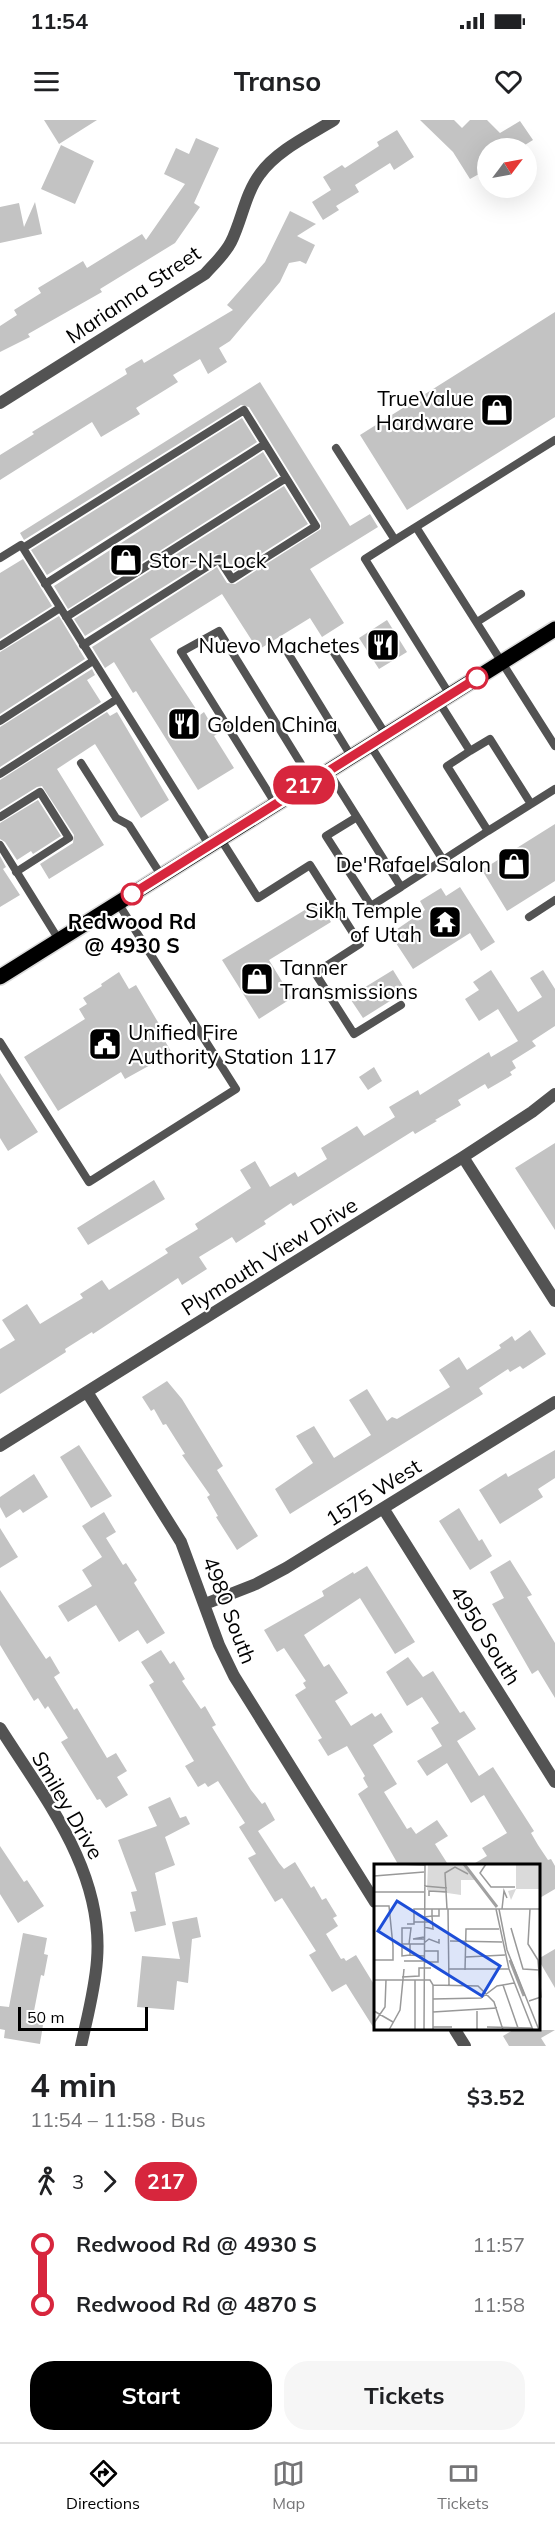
<!DOCTYPE html>
<meta charset="utf-8">
<style>
body{margin:0;font-family:Mulish,sans-serif;background:#f6f6f6;color:#202124;height:100vh;display:flex;flex-direction:column;font-size:22px;white-space:nowrap}
*{box-sizing:border-box;margin:0}
p{font-size:20px;color:#757577}
.icon{flex:none;width:33px;height:33px;fill:none;stroke:currentColor;stroke-width:2;stroke-linecap:round;stroke-linejoin:round}
.map{position:relative;height:1926px;overflow:hidden}
.details{display:flex;flex-direction:column;background:#fff;flex:1}
.details>*{flex:none}
.badge{padding:0 12px;border-radius:20px;font-size:21px;line-height:39px}
.needle{width:39px;rotate:58deg}
.fabs{position:absolute;left:477px;top:18px;display:grid;gap:12px}
.fabs a{display:grid;place-items:center;width:60px;height:60px;border-radius:50%;background:#fff;box-shadow:0 6px 24px #0002;font-size:30px}
.scale{position:absolute;left:18px;bottom:15px;width:130px;box-sizing:border-box;padding-left:6px;border:3px solid #000;border-top:0;font-size:16px;line-height:21px;white-space:nowrap;color:#000;-webkit-text-stroke:4px #fff;paint-order:stroke}
.map>.badge{position:absolute;translate:-50% -50%;box-shadow:0 0 0 3px #fff}
.legs{display:flex;align-items:center;gap:9px;height:66px;padding:0 30px;font-size:20px}
.legs p{margin-inline-start:auto}
.head{display:flex;align-items:center;justify-content:space-between;height:102px;padding:0 30px}
h1{font-size:33px;font-weight:700;line-height:45px}
.button{display:flex;gap:12px;margin-top:auto;padding:12px 30px}
.button a{flex:1;height:69px;border-radius:24px;background:#000;color:#fff;font-size:24px;font-weight:700;line-height:69px;text-align:center}
.button a+a{background:#f6f6f6;color:#202124}
ul{padding:0 30px;list-style:none}
li{display:flex;align-items:center;gap:21px;height:60px;font-size:22px}
li i{display:grid;place-items:center;width:9px;height:100%;margin:0 8px;background:currentColor}
li i::after{content:'';width:15px;height:15px;margin:-8px;border:4px solid;border-radius:50%;background:#fff}
li p{margin-inline-start:auto}
li:first-child i{background:linear-gradient(#0000 50%,currentColor 0)}
li:last-child i{background:linear-gradient(currentColor 50%,#0000 0)}
.status{display:flex;justify-content:space-between;align-items:center;height:42px;padding:0 30px;background:#fff;direction:ltr}
.status svg{height:16px;fill:currentColor}
header{display:flex;justify-content:space-between;align-items:center;height:78px;padding:0 30px;background:#fff;font-size:27px;font-weight:700}
.menu{display:flex;justify-content:space-around;align-items:center;height:84px;border-top:2px solid #e0e0e0;background:#fff;font-size:16px;color:#757577}
.menu a{display:grid;justify-items:center;gap:3px}
.menu .selected{color:#000}
.map>svg:first-child{display:block}
</style>
<div class="status"><b>11:54</b><svg viewBox="0 0 49 12"><path d="M0 12V9h3v3zM5 12V6h3v6zM10 12V3h3v9zM15 12V0h3v12zM26 1h20v11H26zM47 4h2v5h-2z"/></svg></div>
<header><svg class="icon" aria-label="menu" viewBox="0 0 24 24"><path d="M4 6h16M4 12h16M4 18h16"/></svg>Transo<svg class="icon" aria-label="heart" viewBox="0 0 24 24"><path d="M12 20l-8-8c-3-5 5-10 8-4 3-6 11-1 8 4z"/></svg></header>
<div class="map">
<svg width="555" height="1926" viewBox="0 0 555 1926">
<rect width="100%" height="100%" fill="#fff"/>
<path fill="#c3c3c3" d="M44,0H97L59,24Z
M420,0H454L462,8L470,0H487L500,13L520,1L533,20L520,28H488V49L470,59L453,32Z
M397,10L414,37L394,50L390,43L355,65L359,72L336,86L339,90L323,100L312,82L331,70L323,57L342,45L345,48L379,26L377,22Z
M196,18L219,28L194,83L200,87L175,123L100,169L102,172L28,214L30,217L0,232V206L17,195L14,190L41,173L38,168L83,141L87,148L142,114L146,120L185,64L164,54L176,28L189,34Z
M61,25L94,41L75,84L41,69Z
M35,82L42,114L0,123V87L19,83L24,107Z
M290,91L316,104L297,116L315,125L306,144L300,141L289,143L280,162L230,221L219,228L227,242L208,254L200,239L173,255L178,262L136,288L140,294L101,317L92,302L0,360V335L34,314L32,312L127,254L125,249L142,239L144,243L233,190L227,185L265,142Z
M555,192V297L407,390L360,315Z
M260,262L350,406L370,394L378,407L310,449L344,503L322,517L310,498L258,530L222,474L150,519L200,595L204,592L217,614L214,616L234,648L198,670L136,571L133,573L114,542L105,548L92,527L217,447L227,463L235,464L321,409V403L249,287L241,285L24,420L20,413Z
M242,298L257,322L47,455L31,430Z
M263,332L278,356L68,489L54,466Z
M284,366L308,404L234,451L224,435L216,434L85,516L74,499Z
M23,439L52,486L0,519V453Z
M59,496L85,539L0,594V532Z
M387,500L407,532L379,549L359,518Z
M92,549L95,555L87,560L101,582L0,647V607Z
M107,592L110,596L117,592L169,680L141,698L95,624L57,649L104,725L49,759L40,744L73,723L74,715L42,666L37,667L0,690V660Z
M38,680L61,716L33,734L31,731L17,740L5,722L0,719V703Z
M555,704V761L507,791L482,750Z
M0,736L6,747L3,749L20,775L0,787Z
M460,767L495,822L481,831L470,813L413,849L390,814L425,790L420,781L441,768L446,776Z
M318,782L331,802L269,840L292,878L259,899L222,840Z
M393,850L406,871L363,898L349,877Z
M491,850L518,892L542,877L530,858L543,850L555,869V906L532,921L536,926L512,941L516,948L510,952L512,955L488,969L485,964L458,980L461,985L435,1000L437,1001L415,1014L413,1011L293,1086L291,1083L264,1101L266,1104L236,1123L232,1117L199,1137L207,1149L182,1165L178,1158L93,1214L92,1212L65,1229L66,1232L0,1274V1229L15,1220L2,1200L27,1184L40,1204L83,1178L80,1174L102,1160L109,1170L168,1133L165,1129L198,1109L195,1104L251,1068L240,1050L255,1041L270,1067L295,1052L298,1057L327,1039L321,1028L357,1006L364,1016L395,997L389,987L418,970L420,975L489,932L491,937L518,921L498,889L479,901L465,879L479,870L473,862Z
M119,852L129,869L136,865L165,914L162,916L172,933L125,959L121,952L58,991L24,937L85,899L79,889L87,884L83,878L102,866L101,864Z
M374,947L382,961L368,970L359,957Z
M0,953L38,1012L8,1031L0,1018Z
M555,1023V1110L515,1048Z
M154,1060L165,1079L88,1125L77,1108Z
M530,1210L546,1234L523,1249L520,1246L510,1252L508,1249L479,1268L483,1274L290,1394L275,1369L313,1343L296,1316L314,1306L334,1338L371,1315L349,1280L367,1269L387,1301L392,1297L397,1299L450,1267L439,1250L459,1237L467,1250L501,1228L499,1225L512,1216L515,1221Z
M167,1261L182,1279L223,1346L217,1350L258,1416L237,1430L216,1397L218,1396L207,1377L210,1375L182,1335L185,1334L166,1304L163,1305L154,1289L151,1291L142,1277Z
M79,1325L112,1376L91,1388L60,1337Z
M555,1330V1358L538,1369L543,1377L500,1404L479,1370L506,1353L508,1357Z
M34,1354L48,1377L23,1393L20,1389L6,1398L0,1387V1377Z
M459,1388L479,1421L482,1419L492,1436L470,1450L439,1401Z
M104,1392L116,1412L106,1418L123,1445L126,1443L137,1460L134,1463L165,1513L147,1524L138,1510L119,1522L96,1485L68,1502L58,1486L92,1466L82,1450L102,1437L82,1406Z
M0,1408L18,1437L0,1448Z
M510,1440L532,1475L527,1477L555,1523V1578L538,1550L532,1554L492,1484L504,1478L490,1452Z
M367,1446L415,1522L395,1534L360,1478L304,1515L324,1547L329,1544L348,1573L335,1581L351,1606L372,1593L375,1597L381,1593L393,1612L373,1625L397,1664L384,1672L407,1709L411,1707L416,1714L437,1700L448,1716L435,1724L449,1746H399L358,1674L368,1667L363,1658L365,1656L347,1626L328,1636L318,1620L322,1618L295,1575L306,1568L303,1563L306,1561L284,1528L277,1532L264,1510L324,1476L322,1471L353,1452L354,1454Z
M0,1470L46,1539L50,1536L60,1553L54,1557L74,1590L77,1588L107,1638L116,1633L127,1651L117,1657L128,1675L106,1688L100,1679L97,1680L61,1622L68,1618L48,1586L45,1589L38,1578L34,1581L0,1525Z
M161,1530L170,1544L174,1541L185,1559L182,1561L201,1589L205,1586L216,1605L212,1607L251,1670L262,1684L265,1682L275,1700L258,1711L279,1743L284,1749L295,1742L311,1768L314,1766L322,1780L326,1778L337,1796L333,1798L338,1806L326,1814L341,1839L344,1838L346,1841L356,1835L375,1866V1910L346,1864L332,1872L309,1835L316,1831L282,1778L275,1782L248,1738L256,1734L239,1707L245,1703L218,1661L208,1667L205,1663L198,1667L185,1646L194,1641L149,1565L154,1562L141,1542Z
M408,1537L423,1557L433,1551L460,1593L464,1591L476,1609L457,1621L479,1656L493,1647L534,1711L531,1713L538,1725L548,1740L551,1739L555,1746V1769L538,1779V1746H470L487,1736L482,1728L507,1713L484,1675L471,1683L447,1643L427,1656L417,1641L442,1626L431,1608L439,1603L422,1577L407,1586L386,1552Z
M170,1677L180,1698L186,1696L190,1704L165,1717L175,1745L155,1753L166,1805L135,1812L130,1792L136,1791L131,1772L137,1771L118,1720L157,1706L148,1687Z
M0,1726L24,1762L27,1760L44,1786L18,1803L0,1774Z
M197,1797L201,1817L192,1819L188,1863L177,1861L174,1890L137,1887L142,1836L180,1839L172,1802Z
M23,1813L47,1818L44,1834L48,1835L44,1856L41,1855L34,1891L41,1892L39,1905H43L40,1924L4,1918L5,1910L0,1909V1886L9,1887Z
M555,1829V1868L538,1839Z
M513,1910H555L541,1918L546,1926H509L503,1916Z"/>
<g fill="none" stroke-linecap="round" stroke-linejoin="round">
<defs>
<path id="primary" d="M0,857L555,509"/>
</defs>
<use href="#primary" stroke="#dbdbdb" stroke-width="18"/>
<path stroke="#535353" stroke-width="8" d="M336,328L395,420L555,320
M416,407L555,626
M395,420L365,439L450,575
M23,428L209,725
M0,438L21,425L23,428L244,290L316,406L232,459L219,439L83,525
M45,464L265,324
M66,497L286,358
M477,502L521,474
M0,526L60,488
M331,528L386,615
M288,533L351,636
M439,582L470,631L447,646L488,711L555,669
M0,601L93,541
M470,631L490,619L531,684
M81,643L116,698L129,705L161,755
M328,651L401,767L443,740L370,625
M0,654L117,579
M275,683L181,532L219,511L311,660
M0,697L40,672L69,718L16,752
M357,697L326,716L371,786L401,767
M220,718L258,778L310,745L360,824L315,853L354,914L401,885
M0,725L59,820
M443,740L488,711
M529,797L555,780
M0,922L89,1062L236,969L118,783"/>
<path stroke="#535353" stroke-width="12" d="M0,283L205,154C214,144 225,134 231,122C242,100 245,74 260,54C277,30 310,15 334,0
M463,1037L555,1181
M87,1272L181,1422L219,1525L234,1556L375,1782
M0,1326L463,1037L532,992L555,974
M383,1388L555,1662
M205,1484L256,1464L286,1448L555,1282
M0,1608C45,1679 104,1751 97,1840C95,1869 87,1898 81,1926
M455,1910L465,1926"/>
<use href="#primary" stroke="#000" stroke-width="15"/>
</g>
<g fill="none" stroke-linecap="round" stroke-linejoin="round">
<defs>
<path id="line-1" d="M132,774L477,558"/>
</defs>
<use href="#line-1" stroke="#fff" stroke-width="14"/>
<use href="#line-1" stroke="#d7263d" stroke-width="9"/>
</g>
<defs>
<symbol id="shop-square" viewBox="-11 -11 22 22"><rect x="-9" y="-9" width="18" height="18" rx="4" fill="#000" stroke="#fff"/><path d="M-5-2.5h2.3a2.7 3.5 0 0 1 5.4 0H5L5.5 6h-11ZM-1.5-2.5h3a1.5 2.3 0 0 0-3 0Z" fill="#fff"/></symbol>
<symbol id="restaurant-square" viewBox="-11 -11 22 22"><rect x="-9" y="-9" width="18" height="18" rx="4" fill="#000" stroke="#fff"/><path d="M-5-6h1v4h1v-4h1v4h1v-4h1v5L-1.5 .5V6h-2V.5L-5-1ZM5-6V6H3V1.5H1.5Q1.5-4 5-6Z" fill="#fff"/></symbol>
<symbol id="temple-square" viewBox="-11 -11 22 22"><rect x="-9" y="-9" width="18" height="18" rx="4" fill="#000" stroke="#fff"/><path d="M0-6L5-2H3V0L6.5 2.5H4V6H1.5V3h-3V6H-4V2.5H-6.5L-3 0V-2H-5Z" fill="#fff"/></symbol>
<symbol id="civic-square" viewBox="-11 -11 22 22"><rect x="-9" y="-9" width="18" height="18" rx="4" fill="#000" stroke="#fff"/><path d="M-.6-6.5H3V-4.5H.6V-3L4-1V1h2V6H-6V1h2V-1L-.6-3ZM-1.2 2.5V6h2.4V2.5Z" fill="#fff"/></symbol>
</defs>
<g fill-rule="evenodd">
<use href="#shop-square" x="478" y="271" width="38" height="38"/>
<use href="#shop-square" x="107" y="421" width="38" height="38"/>
<use href="#restaurant-square" x="364" y="506" width="38" height="38"/>
<use href="#restaurant-square" x="165" y="585" width="38" height="38"/>
<use href="#shop-square" x="495" y="725" width="38" height="38"/>
<use href="#temple-square" x="426" y="783" width="38" height="38"/>
<use href="#shop-square" x="238" y="840" width="38" height="38"/>
<use href="#civic-square" x="86" y="905" width="38" height="38"/>
</g>
<g fill="#fff" stroke="#d7263d" stroke-width="3">
<circle cx="477" cy="558" r="10"/>
<circle cx="132" cy="774" r="10"/>
</g>
<g text-anchor="middle" dominant-baseline="central" stroke-width="4.5" stroke-linejoin="round" paint-order="stroke">
<g font-size="21" fill="#000" stroke="#fff">
<text transform="translate(133 174) rotate(-34)">Marianna Street</text>
<text transform="translate(269 1136) rotate(-32)">Plymouth View Drive</text>
<text transform="translate(373 1372) rotate(-32)">1575 West</text>
<text transform="translate(230 1490) rotate(69)">4980 South</text>
<text transform="translate(486 1515) rotate(58)">4950 South</text>
<text transform="translate(68 1685) rotate(60)">Smiley Drive</text>
</g>
<g font-size="21" fill="#000" stroke="#fff" text-anchor="end">
<text x="474" y="278">TrueValue<tspan x="474" dy="24">Hardware</tspan></text>
<text x="149" y="440" text-anchor="start">Stor-N-Lock</text>
<text x="360" y="525">Nuevo Machetes</text>
<text x="207" y="604" text-anchor="start">Golden China</text>
<text x="491" y="744">De'Rafael Salon</text>
<text x="422" y="790">Sikh Temple<tspan x="422" dy="24">of Utah</tspan></text>
<text x="280" y="847" text-anchor="start">Tanner<tspan x="280" dy="24">Transmissions</tspan></text>
<text x="128" y="912" text-anchor="start">Unified Fire<tspan x="128" dy="24">Authority Station 117</tspan></text>
</g>
<g font-size="21" font-weight="bold" fill="#000" stroke="#fff">
<text x="132" y="801">Redwood Rd<tspan x="132" dy="24">@ 4930 S</tspan></text>
</g>
</g>
<g transform="translate(374 1744)">
<rect width="166" height="166" fill="#fff"/>
<path d="M54,0H89L101,16H87V31L53,26ZM142,0H166V25H142L137,36L134,27L142,25Z" fill="#dadada"/>
<path fill="none" stroke="#a1a1a1" stroke-width="3" d="M90,0L123,43M136,96L150,132"/>
<path fill="none" stroke="#999" stroke-width="1.5" d="M25,0L51,1M112,0L106,9L117,23H141M0,12L50,8M50,22L73,24M0,28H50M55,32V27L73,28M0,42H15L19,82V96H0M58,45V52H65V45M73,45L71,9L81,3L94,10M74,45L75,121M122,45L135,105L159,166M125,45L133,86L165,166M128,45L130,27L133,34M40,58H59M33,60H40V45H167M50,63L59,65L58,52L50,53M137,64L149,105L165,106M50,73L39,75H50M76,77L128,78M50,79L55,75L65,79V75M28,80H50M35,80L37,64H28V92L36,91M36,80V91L50,92M50,87H64V98H50M92,93L131,91M30,97H50M75,105H135M91,106L92,65H125M28,113L45,112V104H57M0,116H56L59,121L104,122L120,138L129,166M41,116V166M59,121V166M129,121L144,164M59,135L107,134L123,122L140,119M155,137L167,133L164,96L154,80L156,45M0,147L19,158M103,147V166M59,148L123,144M0,159L11,143L12,116M59,163H78M113,163L158,164M15,166L26,146L30,105M50,166L51,0"/>
<path fill="#1d4ed8" fill-opacity="0.15" stroke="#1d4ed8" stroke-width="3" d="M23,37L126,102L108,132L4,67Z"/>
<rect width="166" height="166" fill="none" stroke="#000" stroke-width="3"/>
</g>
</svg>
<div class="fabs">
<a><svg class="needle" viewBox="-14 -14 28 28"><path d="M0-13l5 13h-10z" fill="#e53935"/><path d="M0 13l5-13h-10z" fill="#757577"/></svg></a>
</div>
<div class="scale">50 m</div>
<b class="badge" style="left:304px;top:665px;background:#d7263d;color:#fff">217</b>
</div>
<section class="details">
<div class="head"><div><h1>4 min</h1><p>11:54 – 11:58 · Bus</p></div><b>$3.52</b></div>
<div class="legs"><svg class="icon" aria-label="walk" viewBox="0 0 24 24"><circle cx="13" cy="4" r="2"/><path d="M13 8l-2 6 4 7M11 14l-3 7M7 12l3-4h3l4 4"/></svg>3<svg class="icon" aria-label="forward" viewBox="0 0 24 24"><path d="M9 5l7 7-7 7"/></svg><b class="badge" style="background:#d7263d;color:#fff">217</b></div>
<ul>
<li><i style="color:#d7263d"></i><b>Redwood Rd @ 4930 S</b><p>11:57</p></li>
<li><i style="color:#d7263d"></i><b>Redwood Rd @ 4870 S</b><p>11:58</p></li>
</ul>
<div class="button"><a>Start</a><a>Tickets</a></div>
</section>
<nav class="menu">
<a class="selected"><svg class="icon" aria-label="directions" viewBox="0 0 24 24"><path d="M12 3l9 9-9 9-9-9zM9 14v-3h6M13 9l2 2-2 2"/></svg>Directions</a>
<a><svg class="icon" aria-label="map" viewBox="0 0 24 24"><path d="M3 6l6-2 6 2 6-2v14l-6 2-6-2-6 2zM9 4v14M15 6v14"/></svg>Map</a>
<a><svg class="icon" aria-label="tickets" viewBox="0 0 24 24"><path d="M3 7h18v10H3zM15 7v10"/></svg>Tickets</a>
</nav>
